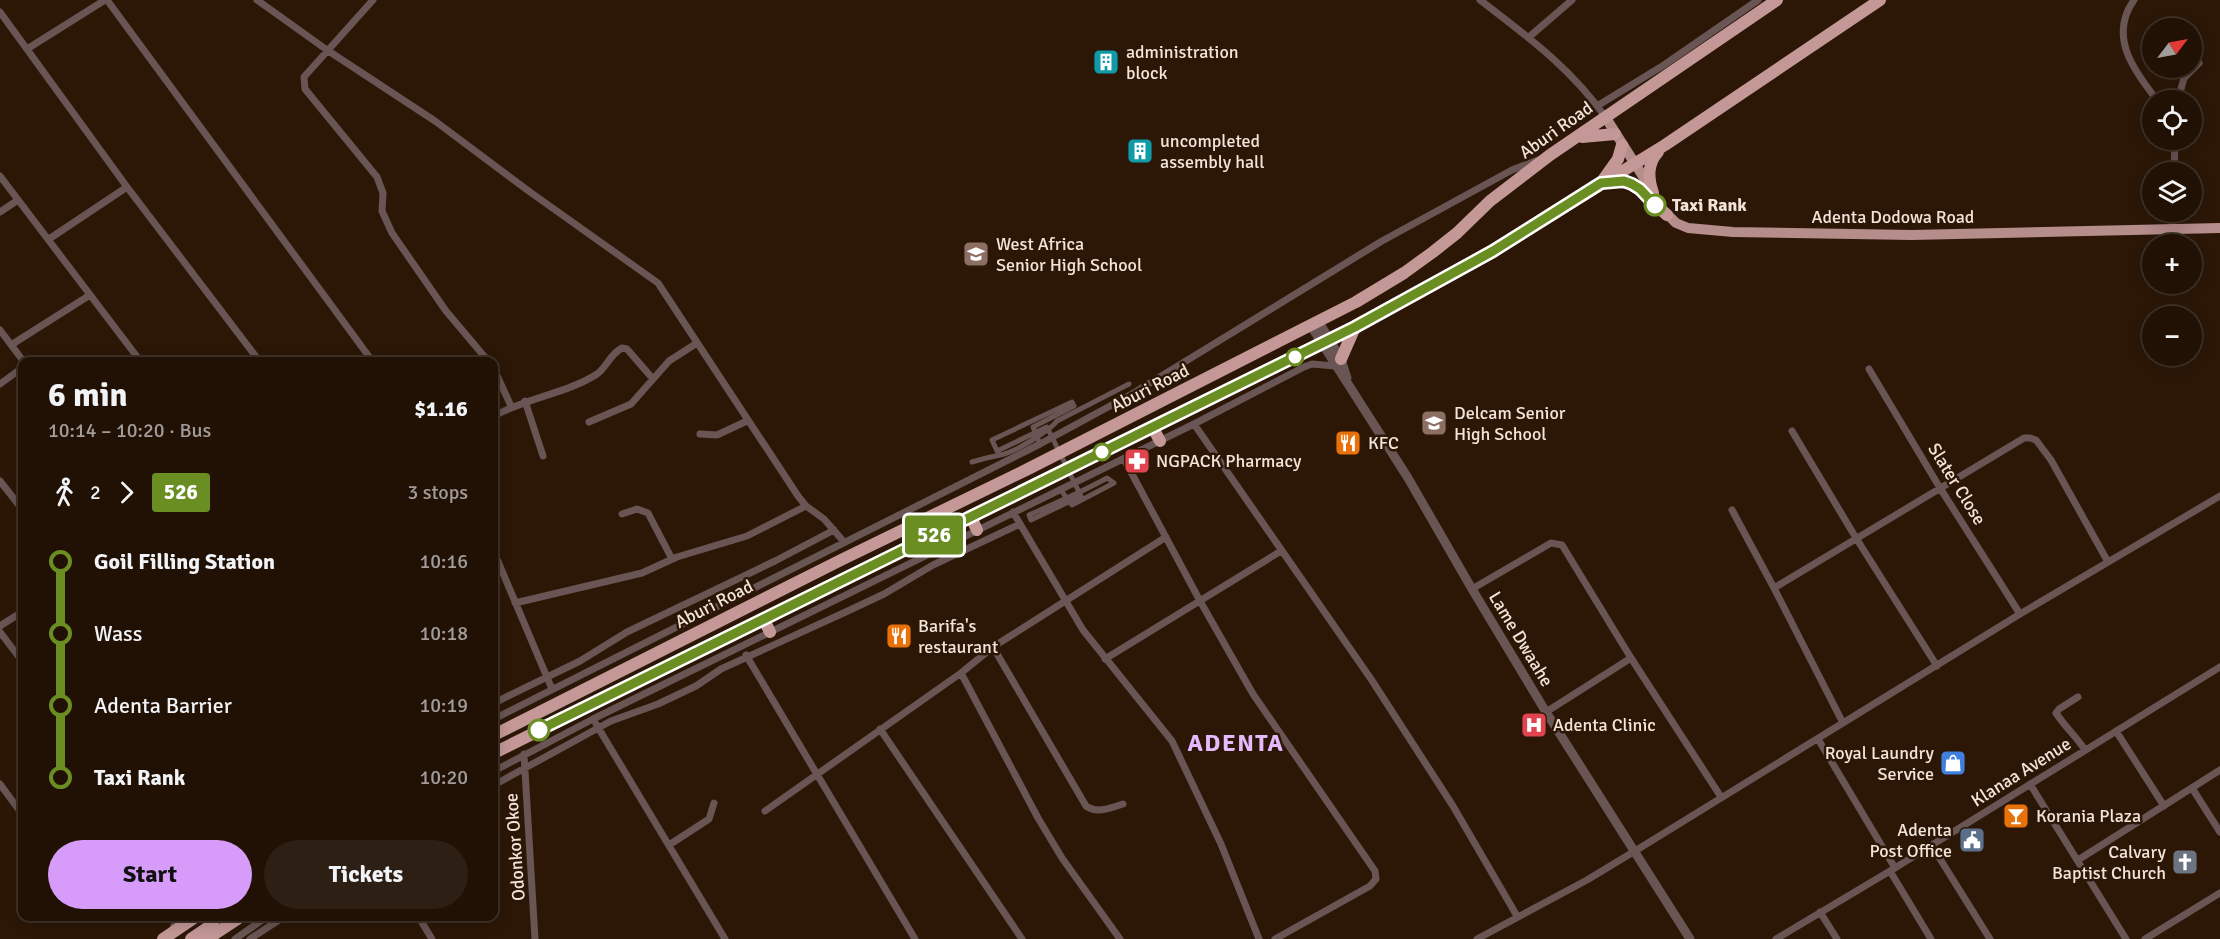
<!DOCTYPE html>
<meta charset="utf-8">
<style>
body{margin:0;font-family:Signika,sans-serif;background:#2d1f13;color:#f1f3f6;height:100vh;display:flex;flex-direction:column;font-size:22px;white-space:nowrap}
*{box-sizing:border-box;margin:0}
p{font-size:20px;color:#a29d9a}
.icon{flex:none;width:33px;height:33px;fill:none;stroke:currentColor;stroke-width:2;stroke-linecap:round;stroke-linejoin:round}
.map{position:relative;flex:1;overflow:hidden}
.side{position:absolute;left:18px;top:357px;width:480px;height:564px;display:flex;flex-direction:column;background:#211105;border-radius:12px;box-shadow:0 3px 15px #0003,0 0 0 2px #3e3127}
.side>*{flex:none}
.badge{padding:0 12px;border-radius:4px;font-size:21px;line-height:39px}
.needle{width:39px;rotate:58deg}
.controls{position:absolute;left:2142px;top:18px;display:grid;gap:12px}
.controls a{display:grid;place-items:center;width:60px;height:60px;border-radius:50%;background:#211105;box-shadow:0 3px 15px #0003,0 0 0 2px #3e3127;font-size:30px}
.map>.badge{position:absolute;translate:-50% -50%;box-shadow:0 0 0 3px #fff}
.legs{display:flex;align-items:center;gap:9px;height:66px;padding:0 30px;font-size:20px}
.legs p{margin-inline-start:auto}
.head{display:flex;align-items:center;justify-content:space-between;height:102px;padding:0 30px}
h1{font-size:33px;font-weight:800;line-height:45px}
.button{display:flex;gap:12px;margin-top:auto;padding:12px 30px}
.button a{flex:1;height:69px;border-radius:36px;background:#d79bf9;color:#111;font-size:24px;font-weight:800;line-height:69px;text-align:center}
.button a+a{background:#2d1f13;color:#f1f3f6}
ul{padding:0 30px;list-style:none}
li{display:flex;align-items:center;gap:21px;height:72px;font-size:22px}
li i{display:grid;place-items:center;width:9px;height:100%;margin:0 8px;background:currentColor}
li i::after{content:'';width:15px;height:15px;margin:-8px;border:4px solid;border-radius:50%;background:#211105}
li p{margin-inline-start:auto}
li:first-child i{background:linear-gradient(#0000 50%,currentColor 0)}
li:last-child i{background:linear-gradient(currentColor 50%,#0000 0)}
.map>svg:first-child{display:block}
</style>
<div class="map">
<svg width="2220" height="939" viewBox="0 0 2220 939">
<rect width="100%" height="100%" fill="#2c1707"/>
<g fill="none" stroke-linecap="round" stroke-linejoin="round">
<path stroke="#685554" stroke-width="5" d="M1040,444L1033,427L1074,406L1072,402L992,440L997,451L1047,427L1081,496L1031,520L1029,515C1056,503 1082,492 1107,478L1114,483L1072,505L1060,489
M972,462C982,459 990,457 1000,455C1014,453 1049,431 1057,421L1129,384"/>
<path stroke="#685554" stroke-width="7" d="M107,0L373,362
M257,0L327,50L435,121L530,192L658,283L798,496L806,506L824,519L844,542
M373,0L304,77L305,89L377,177L383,193L382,211L392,233L446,311L489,362
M1480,0C1527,36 1572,69 1606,118
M2134,0C2108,36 2134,71 2157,100
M0,12L127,187L260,362
M1529,37L1572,0
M27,49L105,0
M2178,100L2184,78L2199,63
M1597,106L1664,65L1758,0
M2174,172L2175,140
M0,176L141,362
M0,212L18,200
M2172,228L2173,212
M49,239L127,187
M0,330L24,362
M11,345L90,295
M494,369L511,406
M1869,369L1940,488L2020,614
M0,384L22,368
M525,401L543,456
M494,416C526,398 568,393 597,374C607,367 610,354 622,348L627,349L653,379
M589,422L631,404L669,361L697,343
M1194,424L1371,679L1453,806L1517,916
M1792,431L1856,538L1937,666
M700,434L717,435L747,421
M1124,459L1200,601L1253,694L1375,871L1376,879L1370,886L1275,939
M0,481L22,509
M1732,510L1774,588L1843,723
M1013,512L1083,630L1172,741L1221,844L1259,939
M622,514L637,509L648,513L672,559
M494,552L552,689
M1774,588L2024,438H2030L2036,440L2051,460L2108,562
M1472,589L1551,543L1562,545L1631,658L1721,797
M515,603L642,573L677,557L747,536L806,506
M0,626L22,612
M0,632L22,661
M993,647L1086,806C1098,814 1110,808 1123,804
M746,655L915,939
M1105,659L1281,551
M961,673L1038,818L1062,858L1120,939
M2078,697L2059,709L2056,713C2065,727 2076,736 2085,750
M494,703L580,661L627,632L775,561L834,530
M1546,712L1631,658
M494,719L1040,444L1132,394L1382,241L1512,170L1538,160
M596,724L725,939
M880,729L1022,939
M2116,731L2164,806
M1818,739L1895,868
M524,754L535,939
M494,771L593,719L1194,424L1304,367L1312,364L1335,366
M0,784L22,814
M2030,784L2126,939
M494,785L611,721L658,704L696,686L721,669L850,610L884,594L933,565L1020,524
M2192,788L2220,832
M765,811L961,673L993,647L1166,537
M669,845L709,819L714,803
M1932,846L1990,939
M2078,860L2220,770
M1890,871L1931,939
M1820,912L1837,939
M418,916L432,939
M172,931L178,916
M235,939L268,916
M250,939L285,916
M1477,939L1587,880L1635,851L2020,614L2220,496
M1776,939L1890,871L2220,667
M2145,939L2220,893"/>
<path stroke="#685554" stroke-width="9" d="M1319,322L1341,359L1347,378
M1311,326L1408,478L1472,589L1546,712L1690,939"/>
<path stroke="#b58d8b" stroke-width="10" d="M1606,118L1651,189
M1663,210L1676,223L1688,228L1733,232L1912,235L2220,228"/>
<path stroke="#c49896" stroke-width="12" d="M1582,137L1615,134
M1603,180L1618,159L1622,145
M1605,183C1636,176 1646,198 1667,215
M1653,193C1648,178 1647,164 1658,152
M1341,359L1355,327
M1153,428L1160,441
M971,517L977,530
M764,620L770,632
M494,735L841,560L1028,469L1356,302L1404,273L1433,252L1457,233L1490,201L1550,155L1777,0
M494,753L1378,315L1493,251L1665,145L1880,0
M163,939L197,916
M191,939L213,924
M207,939L242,916"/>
</g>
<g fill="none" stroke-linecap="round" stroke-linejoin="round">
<defs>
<path id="line-1" d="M539,730L1355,327L1493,251L1601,183L1624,181L1632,184L1640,189L1655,205"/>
</defs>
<use href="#line-1" stroke="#fff" stroke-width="14"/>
<use href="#line-1" stroke="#6b8e23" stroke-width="9"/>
</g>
<defs>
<symbol id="building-square" viewBox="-11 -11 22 22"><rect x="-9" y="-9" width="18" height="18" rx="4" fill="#0f9aa8" stroke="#2c1707"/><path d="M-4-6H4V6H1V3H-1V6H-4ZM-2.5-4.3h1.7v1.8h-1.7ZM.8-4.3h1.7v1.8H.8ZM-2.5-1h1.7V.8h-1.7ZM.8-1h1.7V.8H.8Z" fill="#fff"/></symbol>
<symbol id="school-square" viewBox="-11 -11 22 22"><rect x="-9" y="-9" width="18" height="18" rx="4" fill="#8d6e63" stroke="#2c1707"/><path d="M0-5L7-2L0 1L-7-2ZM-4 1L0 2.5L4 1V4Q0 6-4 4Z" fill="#fff"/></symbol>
<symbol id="restaurant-square" viewBox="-11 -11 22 22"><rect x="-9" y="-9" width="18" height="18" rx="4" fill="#e8710a" stroke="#2c1707"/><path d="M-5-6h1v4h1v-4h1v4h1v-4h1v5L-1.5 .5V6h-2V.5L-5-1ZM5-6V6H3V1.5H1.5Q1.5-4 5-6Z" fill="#fff"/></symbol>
<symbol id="pharmacy-square" viewBox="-11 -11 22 22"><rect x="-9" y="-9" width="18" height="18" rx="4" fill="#e0444e" stroke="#2c1707"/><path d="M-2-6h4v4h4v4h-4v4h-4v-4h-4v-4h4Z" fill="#fff"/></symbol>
<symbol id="hospital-square" viewBox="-11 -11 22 22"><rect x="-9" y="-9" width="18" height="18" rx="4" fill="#e0444e" stroke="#2c1707"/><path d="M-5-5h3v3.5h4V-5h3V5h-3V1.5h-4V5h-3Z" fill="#fff"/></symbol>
<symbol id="shop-square" viewBox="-11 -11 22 22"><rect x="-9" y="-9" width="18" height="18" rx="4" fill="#3f7fe0" stroke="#2c1707"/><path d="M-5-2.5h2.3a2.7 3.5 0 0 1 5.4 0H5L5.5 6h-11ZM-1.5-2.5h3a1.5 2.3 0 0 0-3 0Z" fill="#fff"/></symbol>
<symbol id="bar-square" viewBox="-11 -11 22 22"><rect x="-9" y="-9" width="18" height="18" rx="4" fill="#e8710a" stroke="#2c1707"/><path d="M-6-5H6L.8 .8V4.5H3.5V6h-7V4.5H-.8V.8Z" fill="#fff"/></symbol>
<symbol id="civic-square" viewBox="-11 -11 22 22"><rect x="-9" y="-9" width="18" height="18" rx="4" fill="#5c6f8a" stroke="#2c1707"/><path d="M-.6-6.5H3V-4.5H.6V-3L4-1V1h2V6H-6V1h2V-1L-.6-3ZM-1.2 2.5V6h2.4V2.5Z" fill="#fff"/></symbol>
<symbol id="church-square" viewBox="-11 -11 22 22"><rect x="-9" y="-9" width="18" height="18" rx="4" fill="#6b7280" stroke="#2c1707"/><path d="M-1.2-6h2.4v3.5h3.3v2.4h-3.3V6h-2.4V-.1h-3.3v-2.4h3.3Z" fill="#fff"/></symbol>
</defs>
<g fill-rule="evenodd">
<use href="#building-square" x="1091" y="47" width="30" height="30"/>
<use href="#building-square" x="1125" y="136" width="30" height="30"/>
<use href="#school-square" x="961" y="239" width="30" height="30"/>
<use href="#school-square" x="1419" y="408" width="30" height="30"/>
<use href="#restaurant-square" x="1333" y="428" width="30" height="30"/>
<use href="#pharmacy-square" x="1122" y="446" width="30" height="30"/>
<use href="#restaurant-square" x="884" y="621" width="30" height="30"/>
<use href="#hospital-square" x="1519" y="710" width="30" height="30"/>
<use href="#shop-square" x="1938" y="748" width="30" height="30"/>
<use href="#bar-square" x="2001" y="801" width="30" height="30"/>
<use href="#civic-square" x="1957" y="825" width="30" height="30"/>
<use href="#church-square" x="2170" y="847" width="30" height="30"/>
</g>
<g fill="#fff" stroke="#6b8e23" stroke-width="3">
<circle cx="1655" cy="205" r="10"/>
<circle cx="1295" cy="357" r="8"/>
<circle cx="1102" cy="452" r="8"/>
<circle cx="539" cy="730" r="10"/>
</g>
<g text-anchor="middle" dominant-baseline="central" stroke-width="5" stroke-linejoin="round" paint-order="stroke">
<g font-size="18" fill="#f3e4da" stroke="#2c1707" text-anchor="start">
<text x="1126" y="52">administration<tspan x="1126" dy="21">block</tspan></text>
<text x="1160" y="141">uncompleted<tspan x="1160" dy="21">assembly hall</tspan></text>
<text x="996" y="244">West Africa<tspan x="996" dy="21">Senior High School</tspan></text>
<text x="1454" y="413">Delcam Senior<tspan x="1454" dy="21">High School</tspan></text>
<text x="1368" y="443">KFC</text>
<text x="1156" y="461">NGPACK Pharmacy</text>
<text x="918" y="626">Barifa's<tspan x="918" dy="21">restaurant</tspan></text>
<text x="1553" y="725">Adenta Clinic</text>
<text x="1934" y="753" text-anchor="end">Royal Laundry<tspan x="1934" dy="21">Service</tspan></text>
<text x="2036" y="816">Korania Plaza</text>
<text x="1952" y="830" text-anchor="end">Adenta<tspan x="1952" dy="21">Post Office</tspan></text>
<text x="2166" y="852" text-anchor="end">Calvary<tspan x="2166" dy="21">Baptist Church</tspan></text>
</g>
<g font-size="18" fill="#f3e4da" stroke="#2c1707">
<text transform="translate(1556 130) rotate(-35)">Aburi Road</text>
<text x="1893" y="217">Adenta Dodowa Road</text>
<text transform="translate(1150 388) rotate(-27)">Aburi Road</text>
<text transform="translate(1957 484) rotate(58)">Slater Close</text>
<text transform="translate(714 604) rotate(-27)">Aburi Road</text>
<text transform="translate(1521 639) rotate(59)">Lame Dwaahe</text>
<text transform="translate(2021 772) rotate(-32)">Klanaa Avenue</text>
<text transform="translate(515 847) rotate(-94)">Odonkor Okoe</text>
</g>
<g font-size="18" font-weight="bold" fill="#f3e4da" stroke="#2c1707" text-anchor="start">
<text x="1672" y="205">Taxi Rank</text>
</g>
<g font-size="24" font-weight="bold" letter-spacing="1.5" fill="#e4bafc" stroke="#2c1707">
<text x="1236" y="743">ADENTA</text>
</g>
</g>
</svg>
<div class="controls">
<a><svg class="needle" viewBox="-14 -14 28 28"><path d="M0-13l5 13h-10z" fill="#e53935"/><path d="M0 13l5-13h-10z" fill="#a29d9a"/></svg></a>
<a><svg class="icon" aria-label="locate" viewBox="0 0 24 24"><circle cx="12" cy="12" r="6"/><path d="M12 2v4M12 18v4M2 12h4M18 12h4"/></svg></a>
<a><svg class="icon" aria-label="layers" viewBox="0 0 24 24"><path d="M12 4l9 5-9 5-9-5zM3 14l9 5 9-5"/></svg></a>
<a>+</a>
<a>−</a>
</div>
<b class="badge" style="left:934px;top:535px;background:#6b8e23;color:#fff">526</b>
<section class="side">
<div class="head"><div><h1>6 min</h1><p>10:14 – 10:20 · Bus</p></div><b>$1.16</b></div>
<div class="legs"><svg class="icon" aria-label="walk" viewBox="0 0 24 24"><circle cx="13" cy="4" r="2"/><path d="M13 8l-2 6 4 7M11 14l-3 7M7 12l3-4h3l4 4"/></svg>2<svg class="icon" aria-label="forward" viewBox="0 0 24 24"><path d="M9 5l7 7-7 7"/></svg><b class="badge" style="background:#6b8e23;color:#fff">526</b><p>3 stops</p></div>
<ul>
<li><i style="color:#6b8e23"></i><b>Goil Filling Station</b><p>10:16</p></li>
<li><i style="color:#6b8e23"></i><span>Wass</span><p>10:18</p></li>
<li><i style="color:#6b8e23"></i><span>Adenta Barrier</span><p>10:19</p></li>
<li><i style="color:#6b8e23"></i><b>Taxi Rank</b><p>10:20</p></li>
</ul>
<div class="button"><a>Start</a><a>Tickets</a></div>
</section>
</div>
